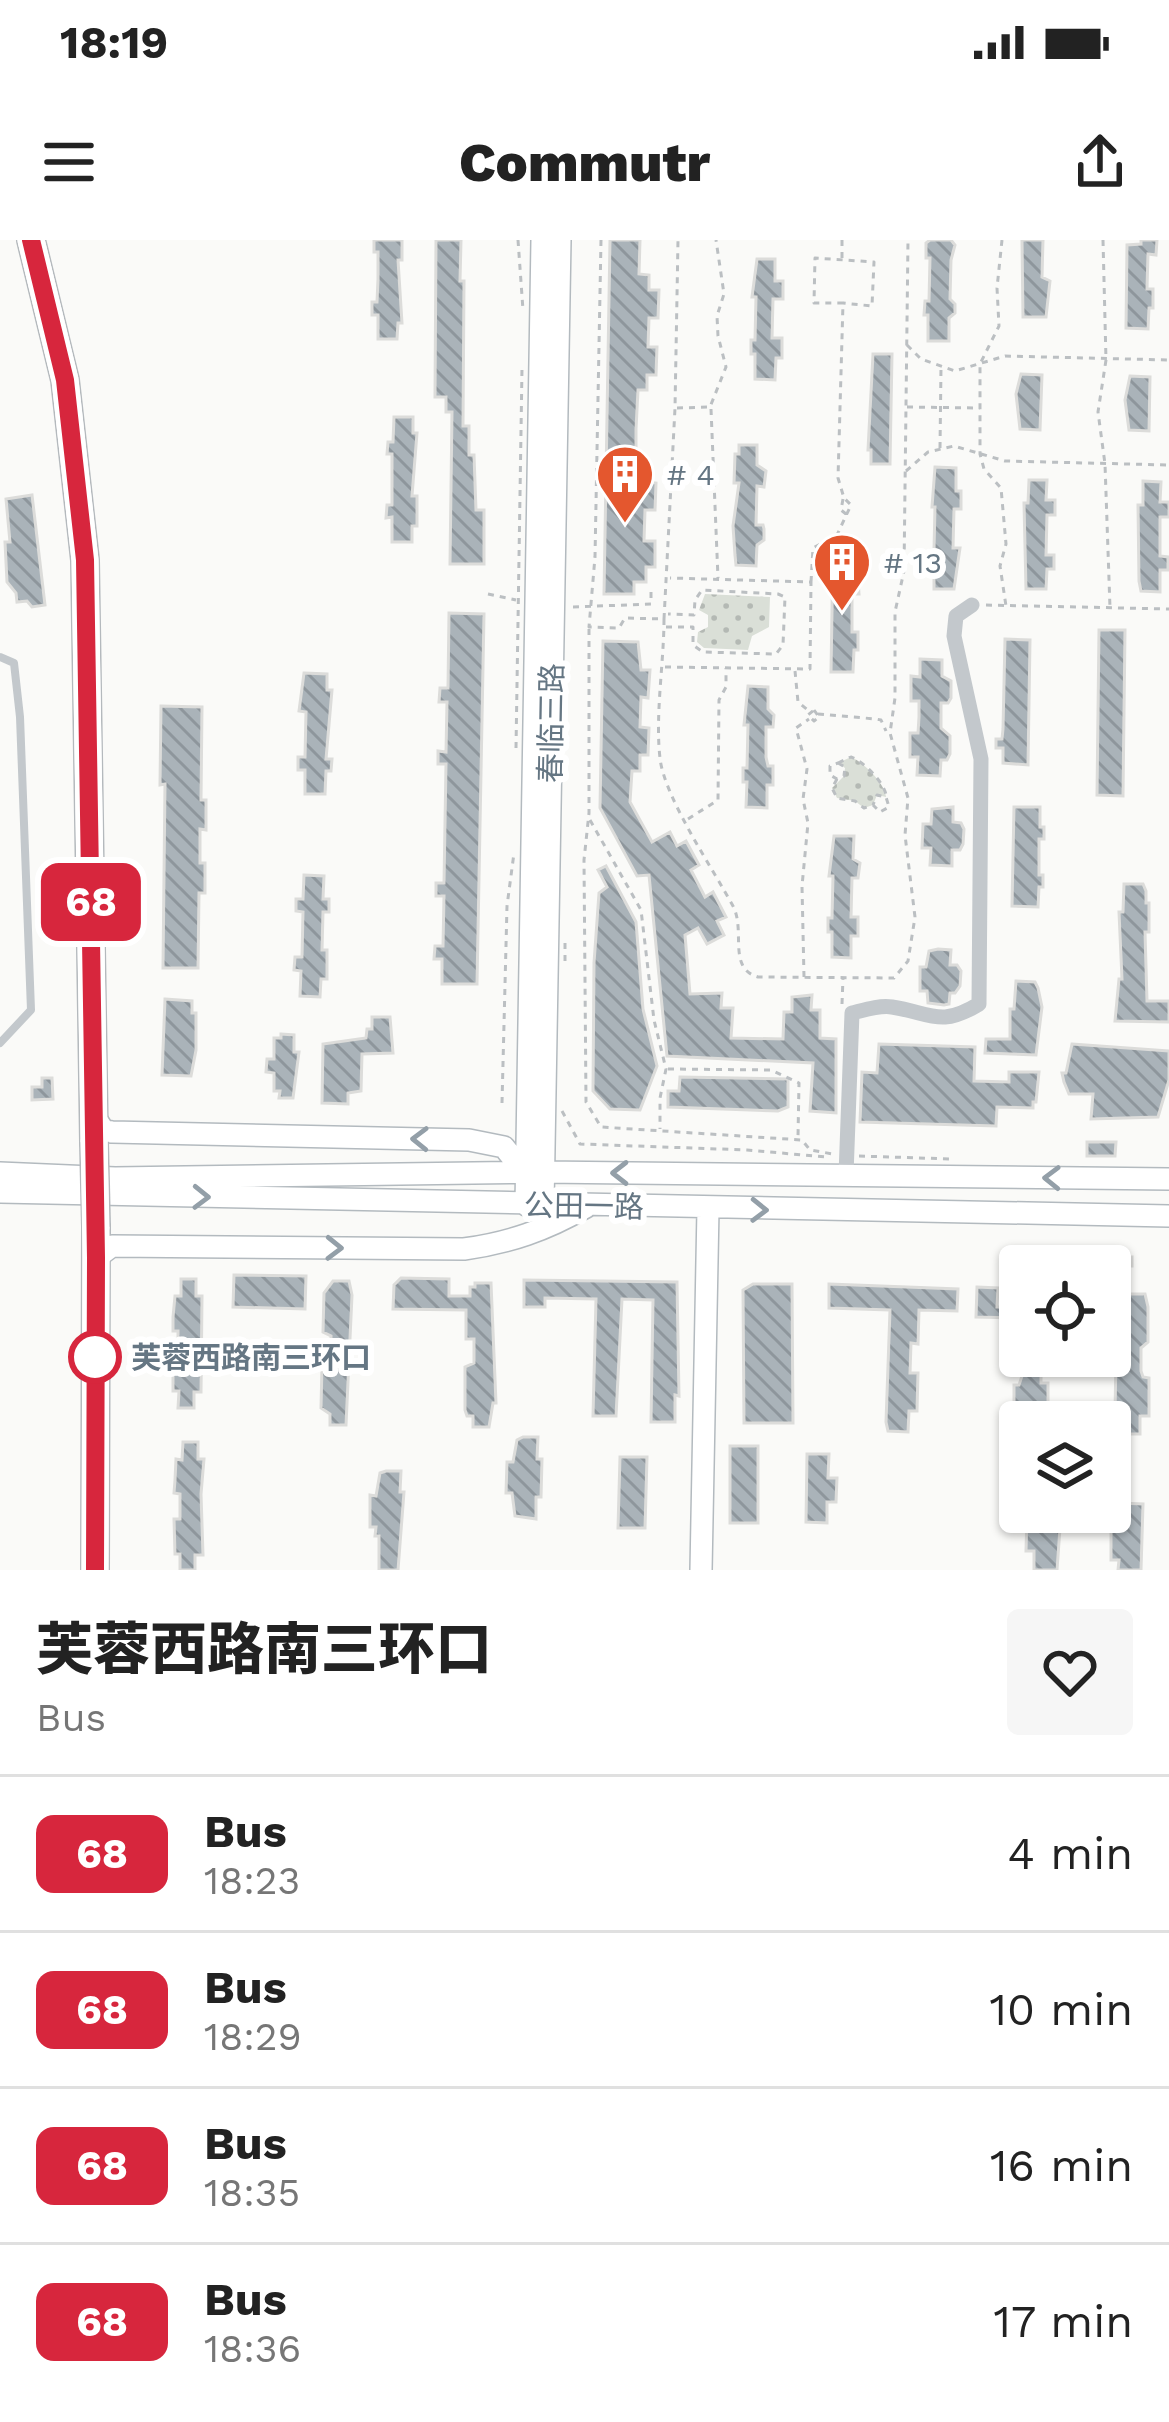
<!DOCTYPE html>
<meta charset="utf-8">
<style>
body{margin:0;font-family:"Work Sans","Noto Sans SC",sans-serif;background:#f6f6f6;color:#222;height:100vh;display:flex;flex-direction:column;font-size:45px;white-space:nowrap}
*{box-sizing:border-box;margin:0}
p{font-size:39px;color:#767676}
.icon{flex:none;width:66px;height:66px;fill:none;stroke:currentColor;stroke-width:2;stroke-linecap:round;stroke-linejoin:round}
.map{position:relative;height:1330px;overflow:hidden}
.sheet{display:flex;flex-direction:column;background:#fff;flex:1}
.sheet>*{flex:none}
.badge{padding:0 24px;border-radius:18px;font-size:42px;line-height:78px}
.tools{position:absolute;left:999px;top:1005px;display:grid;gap:24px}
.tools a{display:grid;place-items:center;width:132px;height:132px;border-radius:12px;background:#fff;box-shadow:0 3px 9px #0004;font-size:60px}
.map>.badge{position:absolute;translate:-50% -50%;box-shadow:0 0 0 6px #fff}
.round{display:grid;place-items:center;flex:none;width:126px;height:126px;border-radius:12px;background:#f6f6f6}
.summary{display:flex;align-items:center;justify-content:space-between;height:204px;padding:0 36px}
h1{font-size:57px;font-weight:800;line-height:90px}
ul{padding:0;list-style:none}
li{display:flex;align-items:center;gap:36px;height:156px;padding:0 36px;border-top:3px solid #e0e0e0}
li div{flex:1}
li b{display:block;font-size:45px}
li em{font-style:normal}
li .badge{min-width:132px;font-weight:700;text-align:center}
.status{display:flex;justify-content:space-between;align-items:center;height:84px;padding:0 60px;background:#fff;direction:ltr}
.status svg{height:33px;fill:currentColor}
header{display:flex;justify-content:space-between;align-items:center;height:156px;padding:0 36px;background:#fff;font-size:54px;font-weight:800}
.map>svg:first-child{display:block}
</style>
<div class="status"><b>18:19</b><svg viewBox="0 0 49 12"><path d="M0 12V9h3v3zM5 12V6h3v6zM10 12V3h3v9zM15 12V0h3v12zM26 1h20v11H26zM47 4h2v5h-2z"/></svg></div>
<header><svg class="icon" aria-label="menu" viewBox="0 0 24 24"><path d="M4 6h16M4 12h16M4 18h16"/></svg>Commutr<svg class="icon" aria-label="share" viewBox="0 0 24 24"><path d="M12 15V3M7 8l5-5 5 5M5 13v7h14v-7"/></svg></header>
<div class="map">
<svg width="1169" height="1330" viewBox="0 0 1169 1330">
<defs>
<pattern id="grass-dots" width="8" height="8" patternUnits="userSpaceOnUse" patternTransform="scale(3)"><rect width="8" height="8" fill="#dadfd7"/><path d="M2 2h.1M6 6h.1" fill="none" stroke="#b4b9b4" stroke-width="1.8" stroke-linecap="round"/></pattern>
<pattern id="building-back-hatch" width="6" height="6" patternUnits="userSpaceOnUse" patternTransform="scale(3)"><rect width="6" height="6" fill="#aab3b9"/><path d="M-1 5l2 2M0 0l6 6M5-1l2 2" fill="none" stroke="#8e969c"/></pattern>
</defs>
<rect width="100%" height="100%" fill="#fafaf8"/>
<path fill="url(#grass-dots)" d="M705,354L770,357L769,387L752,396L748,410L704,408L697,402L698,392L708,387V375L699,370Z
M851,517C863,522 885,543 886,557L877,555L873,565L864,568L855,561L837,558L832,548L844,536L845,528L838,523Z"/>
<path fill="url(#building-back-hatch)" stroke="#dcdcda" stroke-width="3" d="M374,0H402V20H398L402,83H398L397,99H378V75H372V62H377L378,39V12H374Z
M436,0H461L460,41H464L463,186H469V215H474L476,270H484V324H450L452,172H446V157H435Z
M610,0H640L639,34L649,35V50H659L658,78H649L648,107H657L656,135H647V150H638L636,189V226H647V242L656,243L655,270H645L644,301H655V327H646V342H634V354H604Z
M930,0H951L955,5L951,20L950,59L955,64V73L949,78V101H928V75H924L925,61H929L930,18H926V3Z
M1022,0H1043L1042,37L1050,41L1046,77H1023Z
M1141,0H1157L1156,15L1148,14L1147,49H1153V68H1149L1148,89L1126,88L1127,5L1141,4Z
M757,19H775V41H783V59H773L772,98H782V118H776L775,140L755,139V114H751V100H755L756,57H752Z
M873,114H892L890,224H871V210H868Z
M1021,134L1042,135L1040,190L1020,189L1016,154Z
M1130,136L1150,137L1149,191L1129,190L1125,160Z
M394,177H413V193H417L412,256H417V286H412V302H392V277L386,278L387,265H392V214H387L388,202H393Z
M739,205H757V225L766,231L764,247L757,246L756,285H763L764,289V300L757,305L756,326L736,325L735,315L733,286L739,243H734L735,214H739Z
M935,227L956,228V251H961V269H954L953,308H960L954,349H934V324H930L931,310H934L935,267H932Z
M1029,240H1047L1046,260H1055V275H1047L1046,315H1054V329H1047L1046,349H1026L1024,263H1028Z
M1143,241L1161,242L1160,262H1169V277H1160V316L1168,317V330H1160V352L1141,351L1139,341L1138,265H1143Z
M32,255L45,365L32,367L27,361L17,362L16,353L7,342L5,302H10L6,259Z
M833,311L856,312L859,354H852V392H858V410H854L853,432H831Z
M449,373L484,374L477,744H442V719H434L435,706H443L444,656H436V643H444L446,524H438V511L446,512L447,462H439L440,448H448Z
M1099,390H1125L1123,556L1097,555Z
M1005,399L1030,400L1028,525L1003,523V508H996V499H1002L1003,489Z
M603,401L638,402L641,430H650L648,458L641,457L640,487L649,488L648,515H640V531H632L630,562L652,602L670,592L677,606L686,601L699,625L691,630L705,657L713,652L726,677L717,681L724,695L707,704L698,688L685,695L690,754L722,753L721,768H733L731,798L783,799L784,772H792V757L812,755L811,770H820V798L836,799V873L810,871L813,823L667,816L649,635L637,636L600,568Z
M920,419L942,420V436L951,441V458L948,463H941V488L950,496V514L947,520H941L940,536L917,535L918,517H910V493H918L919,477V461H911V436L920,437Z
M304,433L327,434V450H332L326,519H332L331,531H326L325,554H305V530H298V517H305L306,472L299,471Z
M748,446L768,447V469L774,475L773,487H766V517L768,526H773V545H767V568L746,567L747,542H743V528H747L748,485H744Z
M161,466L202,467L201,560H206V590L200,589V623H205V653H199L198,728H163L165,544L160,545Z
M953,567V582L961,583L964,589L963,604L960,610H952V626L930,625L931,608H922L923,584H931L932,569Z
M1014,567H1040V587H1044V599H1039V635H1043V647H1039L1038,667L1012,666Z
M834,596H854L853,619L860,623L858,638H852L851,677H858V696H851V718L832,717V692H828V678H832L833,636H829Z
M606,626L636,682L643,769L657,826L640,870L610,869L593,851L594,723L599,653L607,647L598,630Z
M304,635L324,636L323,659H329V672H323L322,710H327V739H321L320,757L300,756L301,731L294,730L295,717H302L303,672L296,671V659H303Z
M1124,644H1143L1146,651V663H1149V692H1145L1147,761H1169V782L1115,781L1119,739H1122L1119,672H1123Z
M938,709L951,710L950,725H957L961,731L960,746L955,753H950L949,764L944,765L928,763L927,751H920V727H926L929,711Z
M1016,741L1035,742L1038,748L1042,767L1036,815L985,813L986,799H1010V769H1014Z
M165,759L192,761V773H196V810L191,836L162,835Z
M372,777H390L393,813L362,814L361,851L348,853V864L322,863L323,804L366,798L367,789H372Z
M281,794L294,795V812H299L293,858H279L280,851H274V833L266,832L267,819H274V798H281Z
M879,804L975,807L974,841L1009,842V832H1039L1036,862H1033V868L997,867L996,886L860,882L862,832L877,833Z
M1072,804L1169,811V840L1158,877L1091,879L1093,854H1069L1064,842L1062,833H1066Z
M680,837L788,839V867L778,871L668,867V851H679Z
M42,838H52L53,859L32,860V847H42Z
M1087,902H1116L1115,916H1087Z
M1086,1017H1132V1026H1086Z
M234,1035L306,1036L305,1069L233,1067Z
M401,1038L449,1039V1056H470V1047H475V1043H491L496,1163H493L489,1187H473V1176H467L465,1170V1127L474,1123V1099H466V1070L393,1069L394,1045Z
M181,1039H196V1056H202L201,1152H194V1168H178L179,1151H173V1116H178V1091H173V1077L175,1056H181Z
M524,1040L677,1042L679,1156L675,1155V1182H651L653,1060L622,1059L616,1176H593L596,1059L545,1058V1067H524Z
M333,1041H349L352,1055L346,1185H330V1174L321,1168L322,1125L331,1120V1096L323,1092L324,1053Z
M753,1044H792L793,1183H744L743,1050Z
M829,1044L958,1049L957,1071L919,1070L918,1104L911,1103L910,1133H918L917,1171H909L908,1192L888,1191L886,1182L890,1070L829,1068Z
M977,1047L998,1048L997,1067H1020V1078L976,1077Z
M1126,1054H1145L1148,1067V1102L1141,1108V1131L1143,1137L1149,1138V1176H1140V1194H1125L1119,1172H1115L1117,1067H1122Z
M1021,1116H1041V1143H1048V1181L1017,1182L1014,1178V1145H1019L1022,1136Z
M523,1197H538L537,1219H542L541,1257H536V1279L515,1276L512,1253H506L507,1222H513L517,1200Z
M183,1202H198V1219H204L201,1254L203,1315H195V1330H180V1314H175L174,1279H180V1254L174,1253L175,1240L176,1219L182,1220Z
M730,1206H758V1283H730Z
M807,1214H829L828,1238H837L836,1262H827V1283L806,1282Z
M620,1217H647L645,1288H618Z
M386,1231H401L400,1252H404L398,1330H379V1296H375L376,1287H370V1255L376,1256L380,1233Z
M1119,1263L1143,1264L1141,1330H1118L1119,1320H1111V1283H1119Z
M1034,1272L1061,1274L1057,1330H1034V1311H1026L1027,1274Z"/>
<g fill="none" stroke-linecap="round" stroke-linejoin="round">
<defs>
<path id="secondary" d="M94,876L104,891L112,892L469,900L504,907L524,932
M0,933L115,938L543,932L1169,939
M0,952L1169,976
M526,965L542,0
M543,965L560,0
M96,1018L112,1006L464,1009C509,1003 546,990 586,967
M701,1330L708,969"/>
<path id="highway" d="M31,0L65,140L85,320L94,902
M95,1330L96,987"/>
</defs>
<use href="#secondary" stroke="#b3babf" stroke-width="24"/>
<use href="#highway" stroke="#b4b9bd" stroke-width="30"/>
<path stroke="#bbbfc2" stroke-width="3" stroke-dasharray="6 6" stroke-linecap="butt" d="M518,0L523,70
M601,0L595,317L589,387L619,388L625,378L664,379L675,168L678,0
M842,0V18
M1002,0L997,48L999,86L980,124V214L984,229L1001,248L1006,304L1000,326L1006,366
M1103,0L1106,120L1098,172L1105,224L1110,368
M907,105L921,119L955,131L1005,116L1169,120
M907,167L980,168
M677,168L710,167L726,127L718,96L717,76L724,54L716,0
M711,169L718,338
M940,208L941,127
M906,231L928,212L954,206L1005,221L1169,225
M843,259L841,270L846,274
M811,342L813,308L837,295L851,265L844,258L838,238L843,63H814L815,18L874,22L872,66L843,63
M488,354L516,360
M986,365L1169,369
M573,367L651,364V351
M664,379C664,422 655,475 660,518C664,557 713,629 733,666C746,691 727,728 758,737L894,738L908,721L915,677L905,595L908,558L890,493L895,458V372L904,331L908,0
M666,387H693V405L703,412L776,414L783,405L785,357L778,354L702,350L695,360L694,375L668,374
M589,389V573L584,620L586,862L601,887L802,900L810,910L833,914
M665,427L810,429L811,342L670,338
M795,431L798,462L809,471
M814,470L819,477L814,481L808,475Z
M818,474L876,479L881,480L886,491
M516,508L522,128
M838,523L851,517C863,521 884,542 886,555
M838,523L845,527L844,536L837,539L830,535V526Z
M837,539L832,548L837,558L855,561L864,568L873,565L880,572L889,567L886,557L877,555L873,565
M688,579L718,560L719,460L726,447V428
M590,580L641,670L654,780L666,829L660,858V889
M565,703V724
M804,737L802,646L808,583L803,559L807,529L796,488L809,479
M842,764L843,738
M668,829L771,830L799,843L798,897
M502,863L507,666L514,613
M562,871L580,904L747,910L826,917
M859,916L951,919"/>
<path stroke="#c3c8cc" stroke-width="8" d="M0,417L14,423L20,477L31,770L0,803"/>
<path stroke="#c3c8cc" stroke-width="15" d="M846,935L852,773C864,770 879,765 892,767C931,773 940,788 979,764L981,519L954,396L956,376L972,365"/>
<use href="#secondary" stroke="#fff" stroke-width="21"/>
<use href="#highway" stroke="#fff" stroke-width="27"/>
<defs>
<path id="highway-bridge" d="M94,902L96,987"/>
</defs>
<use href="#highway-bridge" stroke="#b4b9bd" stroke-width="30" stroke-linecap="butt"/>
<use href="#highway-bridge" stroke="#fff" stroke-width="27"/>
</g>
<defs><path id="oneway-chevron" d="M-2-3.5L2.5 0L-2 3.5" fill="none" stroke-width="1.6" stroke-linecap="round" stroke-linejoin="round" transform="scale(3)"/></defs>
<g stroke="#939fa8">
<use href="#oneway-chevron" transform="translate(420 899) rotate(-179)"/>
<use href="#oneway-chevron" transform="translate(620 933) rotate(-180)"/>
<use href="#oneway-chevron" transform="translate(1052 938) rotate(-179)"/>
<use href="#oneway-chevron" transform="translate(201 957) rotate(1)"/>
<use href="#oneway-chevron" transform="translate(759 970) rotate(1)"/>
<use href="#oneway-chevron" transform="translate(334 1008) rotate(1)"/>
</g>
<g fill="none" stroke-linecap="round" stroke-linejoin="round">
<defs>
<path id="line" d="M31,0L65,140L85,320L96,1018L95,1330"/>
</defs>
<use href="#line" stroke="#fff" stroke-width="27"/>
<use href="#line" stroke="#d7263d" stroke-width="18"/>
</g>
<defs>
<symbol id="building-pin" viewBox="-11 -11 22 30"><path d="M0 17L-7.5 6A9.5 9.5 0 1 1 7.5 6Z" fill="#e4572e" stroke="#fff"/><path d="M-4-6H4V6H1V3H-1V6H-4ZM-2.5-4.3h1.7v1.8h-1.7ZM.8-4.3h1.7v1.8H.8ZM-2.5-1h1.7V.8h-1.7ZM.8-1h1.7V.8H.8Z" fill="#fff"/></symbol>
</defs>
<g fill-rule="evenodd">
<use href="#building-pin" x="592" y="201" width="66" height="90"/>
<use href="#building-pin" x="809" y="289" width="66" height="90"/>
</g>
<circle fill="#fff" stroke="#d7263d" stroke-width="6" cx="95" cy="1117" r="24"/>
<g text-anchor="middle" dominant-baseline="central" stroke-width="12" stroke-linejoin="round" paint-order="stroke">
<g font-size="30" fill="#657683" stroke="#fff" text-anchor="start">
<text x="667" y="234"># 4</text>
<text x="884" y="322"># 13</text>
</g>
<g font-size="30" fill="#657683" stroke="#fff">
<text transform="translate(551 483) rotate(-89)">春临三路</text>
<text transform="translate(584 966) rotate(1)">公田一路</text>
</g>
<g font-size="30" font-weight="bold" fill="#657683" stroke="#fff" text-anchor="start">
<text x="131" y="1117">芙蓉西路南三环口</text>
</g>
</g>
</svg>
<div class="tools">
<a><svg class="icon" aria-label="locate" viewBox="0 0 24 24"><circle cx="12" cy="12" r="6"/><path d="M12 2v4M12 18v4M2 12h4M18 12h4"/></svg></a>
<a><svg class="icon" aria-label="layers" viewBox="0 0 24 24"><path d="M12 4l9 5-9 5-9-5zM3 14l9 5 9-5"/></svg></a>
</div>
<b class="badge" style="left:91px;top:662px;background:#d7263d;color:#fff">68</b>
</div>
<section class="sheet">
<div class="summary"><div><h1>芙蓉西路南三环口</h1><p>Bus</p></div><a class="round"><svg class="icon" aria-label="heart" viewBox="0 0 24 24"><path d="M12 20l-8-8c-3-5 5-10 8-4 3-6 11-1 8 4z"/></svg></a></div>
<ul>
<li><span class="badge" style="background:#d7263d;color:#fff">68</span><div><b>Bus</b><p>18:23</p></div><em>4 min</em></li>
<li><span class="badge" style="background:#d7263d;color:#fff">68</span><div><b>Bus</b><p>18:29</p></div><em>10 min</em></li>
<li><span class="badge" style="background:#d7263d;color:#fff">68</span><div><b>Bus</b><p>18:35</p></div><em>16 min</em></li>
<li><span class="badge" style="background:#d7263d;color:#fff">68</span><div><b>Bus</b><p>18:36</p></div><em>17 min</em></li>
</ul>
</section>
